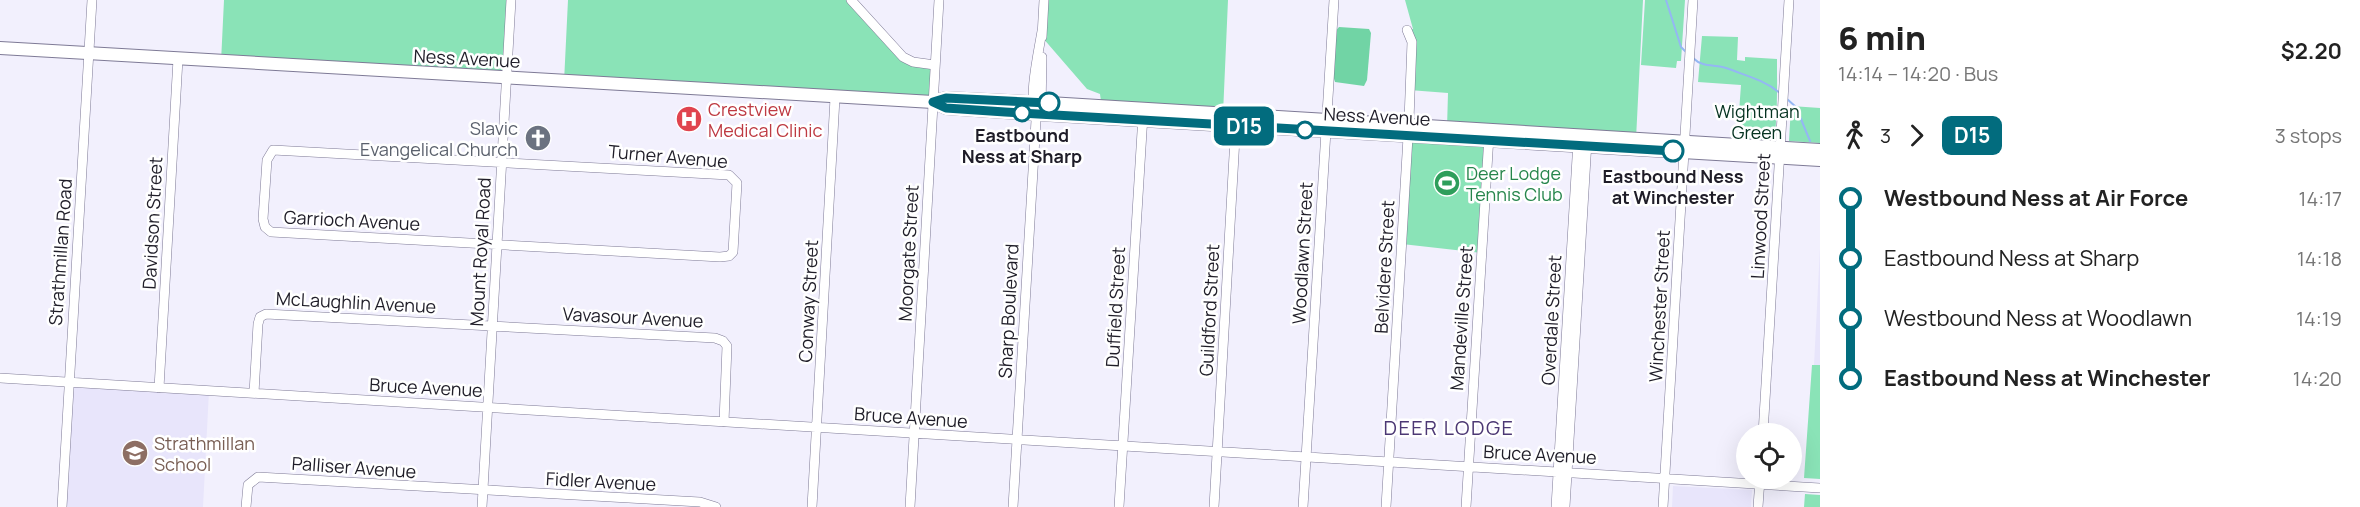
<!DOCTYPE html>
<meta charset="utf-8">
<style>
body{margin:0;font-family:Manrope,sans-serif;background:#f2f2f2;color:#222;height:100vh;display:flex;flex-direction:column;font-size:22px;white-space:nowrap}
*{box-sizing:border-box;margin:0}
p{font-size:20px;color:#767676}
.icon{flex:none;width:33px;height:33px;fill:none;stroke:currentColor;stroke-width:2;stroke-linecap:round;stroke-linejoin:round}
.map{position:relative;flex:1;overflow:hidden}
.sheet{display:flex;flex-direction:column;background:#fff;width:540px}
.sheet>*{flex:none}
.badge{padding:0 12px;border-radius:9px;font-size:21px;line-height:39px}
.tools{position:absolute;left:1736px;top:423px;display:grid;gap:12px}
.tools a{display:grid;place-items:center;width:66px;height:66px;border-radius:50%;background:#fff;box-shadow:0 6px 24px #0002;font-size:30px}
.map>.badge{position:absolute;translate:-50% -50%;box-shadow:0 0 0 3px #fff}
.legs{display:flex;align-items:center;gap:9px;height:66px;padding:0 18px;font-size:20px}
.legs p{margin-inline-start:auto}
.summary{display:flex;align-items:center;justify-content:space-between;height:102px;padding:0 18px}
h1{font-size:33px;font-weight:800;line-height:45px}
ul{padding:0 18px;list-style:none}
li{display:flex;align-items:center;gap:21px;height:60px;font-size:22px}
li i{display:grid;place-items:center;width:9px;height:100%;margin:0 8px;background:currentColor}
li i::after{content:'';width:15px;height:15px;margin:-8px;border:4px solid;border-radius:50%;background:#fff}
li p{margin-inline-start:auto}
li:first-child i{background:linear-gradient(#0000 50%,currentColor 0)}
li:last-child i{background:linear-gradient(currentColor 50%,#0000 0)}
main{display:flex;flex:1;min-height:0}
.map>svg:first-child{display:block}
</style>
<main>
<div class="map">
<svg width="1820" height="507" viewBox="0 0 1820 507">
<rect width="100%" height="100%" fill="#f2f0fd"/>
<path fill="#e8e5fb" d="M1820,248V365H1814Z
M69,382L209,391L203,507H62Z
M1673,486L1752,490L1751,507H1672Z"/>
<path fill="#8ae3b7" d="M224,0H511L507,79L221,62Z
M568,0H851L903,57L935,65L933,102L564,82Z
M1044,0H1228L1223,114L1101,101L1100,94L1087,89L1042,37Z
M1405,0H1643L1636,139L1447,128L1448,93L1409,90L1407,30L1413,29Z
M1645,0H1685L1681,61H1677L1676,68L1641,65Z
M1702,36L1738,37L1737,60L1745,61V57L1777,59C1777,74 1778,132 1773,141L1737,139L1741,85L1698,82Z
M1791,106L1820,108V143L1789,141Z
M1408,136L1489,141L1482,253L1402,244Z
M1812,365H1820V479L1804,478Z
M1805,494L1820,495V507H1804Z"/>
<path fill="#71d4a5" d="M1339,27L1369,29L1371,33L1367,80L1364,86L1335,82L1332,72L1335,32Z"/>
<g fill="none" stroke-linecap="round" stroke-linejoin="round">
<path stroke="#94b7f3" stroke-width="2" d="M1666,0L1681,47L1686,52
M1693,58C1704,69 1716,63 1729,69C1747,76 1764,80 1780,93
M1787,99L1796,107L1810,141"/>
<defs>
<path id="minor" d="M851,0L903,57L913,62L935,65
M1042,37L1044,0
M1041,109L1042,57
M273,150L729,175L737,183L733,252L729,256L720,257L271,232L265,227L263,219L267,160Z
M0,378L1820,488
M159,388L178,59
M254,393L258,324L260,317L266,314L715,338L723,341L727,346L724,422
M1763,434L1789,0
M62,507L92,0
M246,507L248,485L258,477L700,502L716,507
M482,507L511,0
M812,507L835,98
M910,507L939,0
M1013,507L1036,120C1028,98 1038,55 1042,31
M1119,507L1143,115
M1214,507L1236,120
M1303,507L1334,0
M1386,507L1409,120L1412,42L1407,30
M1466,507L1489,136
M1556,507L1578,141
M1565,507L1587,141
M1663,507L1693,0
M1758,507L1760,479"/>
<path id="major" d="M0,48L933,102L946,108L1034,114L1820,160
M933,102L946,98L1049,103L1820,150"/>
</defs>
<use href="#minor" stroke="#7e7a96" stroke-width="10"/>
<use href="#major" stroke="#7e7a96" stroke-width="14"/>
<use href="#minor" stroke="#fff" stroke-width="9"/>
<use href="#major" stroke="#fff" stroke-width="12"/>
</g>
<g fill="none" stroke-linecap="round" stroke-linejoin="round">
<defs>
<path id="line-1" d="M1049,103L946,98L933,102L946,108L1005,112L1673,151"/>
</defs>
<use href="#line-1" stroke="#fff" stroke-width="14"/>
<use href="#line-1" stroke="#026c7e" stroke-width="9"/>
</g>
<defs>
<symbol id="hospital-disc" viewBox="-11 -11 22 22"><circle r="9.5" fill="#e0444e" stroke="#fff"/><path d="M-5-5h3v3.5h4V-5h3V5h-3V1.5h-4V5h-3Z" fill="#fff"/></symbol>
<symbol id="church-disc" viewBox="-11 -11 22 22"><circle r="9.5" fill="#6b7280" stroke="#fff"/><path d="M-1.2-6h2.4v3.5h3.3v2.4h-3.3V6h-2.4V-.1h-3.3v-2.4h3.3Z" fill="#fff"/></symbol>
<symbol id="stadium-disc" viewBox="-11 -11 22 22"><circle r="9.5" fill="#2e9e5b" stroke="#fff"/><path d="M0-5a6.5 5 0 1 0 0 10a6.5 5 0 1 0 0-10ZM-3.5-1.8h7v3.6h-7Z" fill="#fff"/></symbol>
<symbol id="school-disc" viewBox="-11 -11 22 22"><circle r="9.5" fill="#8d6e63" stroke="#fff"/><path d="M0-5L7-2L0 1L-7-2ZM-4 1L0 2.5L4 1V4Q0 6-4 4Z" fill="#fff"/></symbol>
</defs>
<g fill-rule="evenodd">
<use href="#hospital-disc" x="674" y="104" width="30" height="30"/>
<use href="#church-disc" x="523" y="123" width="30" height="30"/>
<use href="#stadium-disc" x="1432" y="168" width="30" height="30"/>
<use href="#school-disc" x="120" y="438" width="30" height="30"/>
</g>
<g fill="#fff" stroke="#026c7e" stroke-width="3">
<circle cx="1049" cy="103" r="10"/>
<circle cx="1022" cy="113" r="8"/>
<circle cx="1305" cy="130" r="8"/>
<circle cx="1673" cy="151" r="10"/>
</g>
<g text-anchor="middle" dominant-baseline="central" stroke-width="5" stroke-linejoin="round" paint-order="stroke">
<g font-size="18" fill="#1f1d28" stroke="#fff">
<text transform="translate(467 58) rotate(3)">Ness Avenue</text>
<text transform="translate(1377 116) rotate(3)">Ness Avenue</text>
<text transform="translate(668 156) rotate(5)">Turner Avenue</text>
<text transform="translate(1760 216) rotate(-87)">Linwood Street</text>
<text transform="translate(352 220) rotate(3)">Garrioch Avenue</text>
<text transform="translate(152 223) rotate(-87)">Davidson Street</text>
<text transform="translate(60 252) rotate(-86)">Strathmillan Road</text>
<text transform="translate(480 252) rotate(-87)">Mount Royal Road</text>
<text transform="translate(908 253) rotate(-87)">Moorgate Street</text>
<text transform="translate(1302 253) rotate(-87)">Woodlawn Street</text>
<text transform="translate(1384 267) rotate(-87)">Belvidere Street</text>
<text transform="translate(808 301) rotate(-87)">Conway Street</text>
<text transform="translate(356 302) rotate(3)">McLaughlin Avenue</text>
<text transform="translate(1659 306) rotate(-87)">Winchester Street</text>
<text transform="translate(1115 307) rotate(-87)">Duffield Street</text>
<text transform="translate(1209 310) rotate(-87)">Guildford Street</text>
<text transform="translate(1008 311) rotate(-87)">Sharp Boulevard</text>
<text transform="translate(633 317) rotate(3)">Vavasour Avenue</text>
<text transform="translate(1461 318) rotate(-86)">Mandeville Street</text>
<text transform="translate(1551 320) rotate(-87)">Overdale Street</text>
<text transform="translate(426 387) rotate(3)">Bruce Avenue</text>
<text transform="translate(911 417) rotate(4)">Bruce Avenue</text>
<text transform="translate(1540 454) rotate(3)">Bruce Avenue</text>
<text transform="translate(354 467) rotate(4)">Palliser Avenue</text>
<text transform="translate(601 481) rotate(3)">Fidler Avenue</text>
</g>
<g font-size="18" fill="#be3a42" stroke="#fff" text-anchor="start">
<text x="708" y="109">Crestview<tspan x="708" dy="21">Medical Clinic</tspan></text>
</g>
<g font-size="18" fill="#043220" stroke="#fff">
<text x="1757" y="111">Wightman<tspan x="1757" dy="21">Green</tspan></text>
</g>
<g font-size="18" fill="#5b616d" stroke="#fff" text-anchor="end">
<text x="518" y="128">Slavic<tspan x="518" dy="21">Evangelical Church</tspan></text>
</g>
<g font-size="18" font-weight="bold" fill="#1f1d28" stroke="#fff">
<text x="1022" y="135">Eastbound<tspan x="1022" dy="21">Ness at Sharp</tspan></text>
<text x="1673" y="176">Eastbound Ness<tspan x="1673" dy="21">at Winchester</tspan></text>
</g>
<g font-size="18" fill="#27864d" stroke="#fff" text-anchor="start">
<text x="1466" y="173">Deer Lodge<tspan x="1466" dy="21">Tennis Club</tspan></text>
</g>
<g font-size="18" fill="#785e54" stroke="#fff" text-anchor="start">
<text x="154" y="443">Strathmillan<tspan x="154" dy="21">School</tspan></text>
</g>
<g font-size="20" letter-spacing="1.5" fill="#4c3874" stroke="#fff">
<text x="1449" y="427">DEER LODGE</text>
</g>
</g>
</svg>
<div class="tools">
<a><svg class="icon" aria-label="locate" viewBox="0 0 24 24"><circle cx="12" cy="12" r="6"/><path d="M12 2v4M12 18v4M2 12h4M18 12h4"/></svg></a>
</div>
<b class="badge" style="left:1244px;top:126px;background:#026c7e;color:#fff">D15</b>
</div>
<section class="sheet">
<div class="summary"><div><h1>6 min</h1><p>14:14 – 14:20 · Bus</p></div><b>$2.20</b></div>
<div class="legs"><svg class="icon" aria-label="walk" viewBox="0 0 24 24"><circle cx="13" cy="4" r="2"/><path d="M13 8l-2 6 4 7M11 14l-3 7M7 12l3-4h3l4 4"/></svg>3<svg class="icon" aria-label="forward" viewBox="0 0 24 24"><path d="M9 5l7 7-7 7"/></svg><b class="badge" style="background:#026c7e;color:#fff">D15</b><p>3 stops</p></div>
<ul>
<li><i style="color:#026c7e"></i><b>Westbound Ness at Air Force</b><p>14:17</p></li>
<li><i style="color:#026c7e"></i><span>Eastbound Ness at Sharp</span><p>14:18</p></li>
<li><i style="color:#026c7e"></i><span>Westbound Ness at Woodlawn</span><p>14:19</p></li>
<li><i style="color:#026c7e"></i><b>Eastbound Ness at Winchester</b><p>14:20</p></li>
</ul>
</section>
</main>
